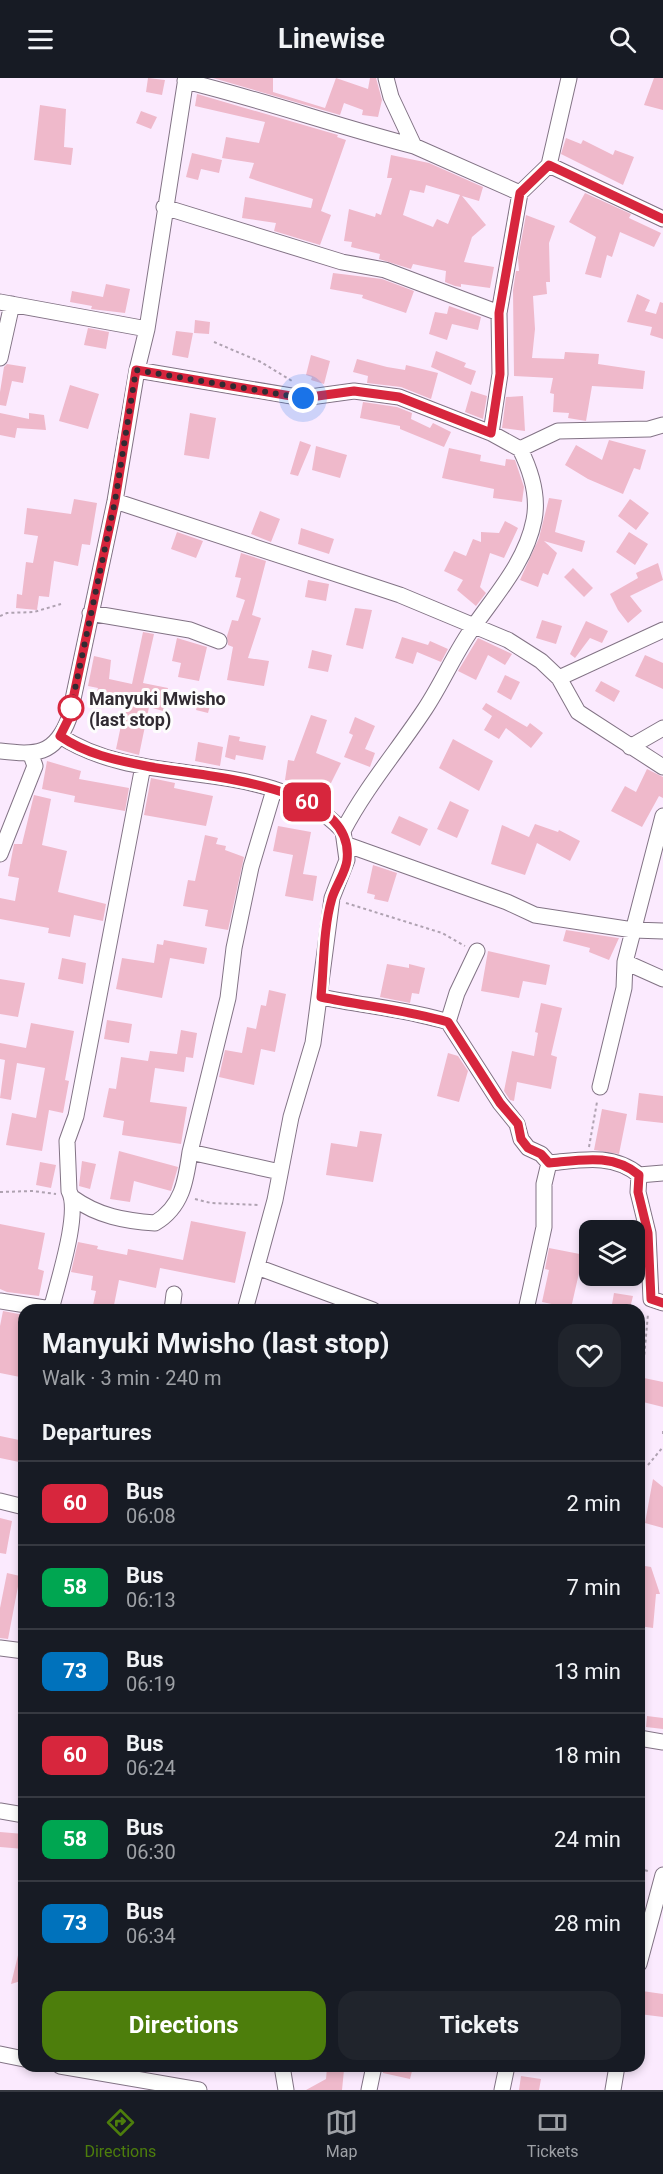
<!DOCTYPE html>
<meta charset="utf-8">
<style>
body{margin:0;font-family:Roboto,sans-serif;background:#20242c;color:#f1f3f6;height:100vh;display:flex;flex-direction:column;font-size:22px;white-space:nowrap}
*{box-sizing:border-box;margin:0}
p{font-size:20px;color:#9ea1a6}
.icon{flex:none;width:33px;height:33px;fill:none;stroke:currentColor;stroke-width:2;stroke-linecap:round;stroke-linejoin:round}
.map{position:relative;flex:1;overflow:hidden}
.panel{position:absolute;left:18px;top:1226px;width:627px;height:768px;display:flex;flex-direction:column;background:#171b24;border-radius:18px;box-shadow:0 3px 9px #0003}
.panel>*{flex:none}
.badge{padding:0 12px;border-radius:9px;font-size:21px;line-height:39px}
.buttons{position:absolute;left:579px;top:1142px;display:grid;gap:12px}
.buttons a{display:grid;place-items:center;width:66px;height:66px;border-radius:12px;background:#171b24;box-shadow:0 3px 9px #0003;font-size:30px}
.you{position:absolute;width:30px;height:30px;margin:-15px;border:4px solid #fff;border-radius:50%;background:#1a73e8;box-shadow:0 0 0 9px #1a73e833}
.map>.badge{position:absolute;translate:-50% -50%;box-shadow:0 0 0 3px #fff}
h2{padding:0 24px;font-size:22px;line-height:54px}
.round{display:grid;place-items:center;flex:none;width:63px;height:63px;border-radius:18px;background:#20242c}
.summary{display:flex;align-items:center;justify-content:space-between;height:102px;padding:0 24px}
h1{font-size:28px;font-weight:700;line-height:45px}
.action{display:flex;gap:12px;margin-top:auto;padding:12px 24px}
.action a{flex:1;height:69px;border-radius:18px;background:#4d7e0c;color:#fff;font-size:24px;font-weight:700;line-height:69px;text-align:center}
.action a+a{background:#20242c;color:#f1f3f6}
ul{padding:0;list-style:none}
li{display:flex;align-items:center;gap:18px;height:84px;padding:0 24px;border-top:2px solid #363941}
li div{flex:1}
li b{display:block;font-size:22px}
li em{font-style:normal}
li .badge{min-width:66px;font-weight:700;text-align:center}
header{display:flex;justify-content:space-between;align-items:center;height:78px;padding:0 24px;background:#171b24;font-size:27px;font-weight:700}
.tab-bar{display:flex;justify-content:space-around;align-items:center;height:84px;border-top:2px solid #363941;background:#171b24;font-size:16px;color:#9ea1a6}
.tab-bar a{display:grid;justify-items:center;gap:3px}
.tab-bar .current{color:#4d7e0c}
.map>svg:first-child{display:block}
</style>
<header><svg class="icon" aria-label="menu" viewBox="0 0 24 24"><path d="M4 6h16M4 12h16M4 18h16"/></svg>Linewise<svg class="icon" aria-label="search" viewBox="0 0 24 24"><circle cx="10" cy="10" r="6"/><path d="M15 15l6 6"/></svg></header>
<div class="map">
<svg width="663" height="2012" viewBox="0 0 663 2012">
<rect width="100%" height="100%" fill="#fbeafe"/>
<path fill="#efb9cb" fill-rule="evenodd" d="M148,0L165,2L162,17L146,14Z
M213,0H273V14L325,30L336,0L368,11L370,0H376L382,22L378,39L362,37L363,32L344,25L340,37Z
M654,0H663V32L644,27Z
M197,16L338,57L337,59L346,62L321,133L331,137L320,167L274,153L276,145L242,140L245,119L311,130L313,121L249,100L254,85L222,80L226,59L259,65L265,44L195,28Z
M40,27L66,31L64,69L73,70L71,87L34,82Z
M141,33L157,39L151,51L136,45Z
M566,60L581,66L583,62L613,77L615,72L634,79L623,107L561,76Z
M192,75L222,82L219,95L201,91L198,102L186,99Z
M391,77L429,85L483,109L479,123L462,118L486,147L472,159L464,184L494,189L490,210L461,206V209L455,208L445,204L446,193L413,186L411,191L379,181L380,176L351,169L352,164L344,163L349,131L375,139L376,135L381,137L392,100H387ZM426,107L460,117L448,146L437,141L433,149L403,137L410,112L424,115Z
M585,115L631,136L629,140L661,155L654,169L620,154L612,179L607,177L601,200L585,196L596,159L569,144Z
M526,137L555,148L549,165L550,204H546L547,216L533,218L535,251L532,280L564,281L565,274L599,276L598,286L645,293L643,311L592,308L586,343L568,340L569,335L553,334L554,316L550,315L553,300L514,298L513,212L516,193H519L518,180Z
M333,195L382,201L414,213L406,235L362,220L363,217L330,211Z
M106,206L130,211L125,235L91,231L92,228L70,224L72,213L103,219Z
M637,216L650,222L645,233L656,236L660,224L663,225V261L650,257L652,249L627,244Z
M449,228L481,239L478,252L452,246L447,262L429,256L435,234L447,236Z
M195,242L210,244L209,256L194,255Z
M88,250L109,254L106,271L84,267Z
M176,253L193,255L188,280L172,277Z
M436,273L466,285L464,289L476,293L471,307L431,289Z
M311,277L330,283L324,306L311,302L312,299L306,297Z
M357,281L387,289L405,292L406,287L438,295L431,321L401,309L367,305L368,298L353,294Z
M7,286L26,289L23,305L12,303L6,328L0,327V314L4,289Z
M70,307L99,316L88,351L59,343Z
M471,313L487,318L483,341L465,334Z
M523,318L525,353L502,350L506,319Z
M363,324L397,329L412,335L411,341L430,350L433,345L451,354L444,369L400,351V348L360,340Z
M0,335L29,341V335L44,337L46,352L17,350L15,360L0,357Z
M190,335L216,340L209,381L184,377Z
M609,362L646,372L640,392L634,390L623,416L588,401L565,387L576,367L602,382Z
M300,363L311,367L298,398L290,396Z
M316,368L347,377L340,400L312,392Z
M449,370L481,377L480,383L505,388L506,381L515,382L524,409L522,424L493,420L494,411L442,400Z
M549,420L562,422L555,454L585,463L582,474L544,463L557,475L548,497L543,495L538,509L520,502L539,460Z
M74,421L97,425L90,467L82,466L78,488L54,483L49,519L39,518L37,532L16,530L17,516L22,517L26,484L33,485L38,458L24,456L27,430L71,436Z
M630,421L649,435L636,452L618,438Z
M260,433L280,441L271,464L251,456Z
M505,443L518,450L504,480L490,475L480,509L486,515L476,528L457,512L463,502L444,493L454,473L466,478L473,461L481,464V454L499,455Z
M301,450L334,461L329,476L298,466Z
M177,454L203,463L196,480L171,471Z
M629,454L648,466L635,487L616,474Z
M241,475L266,483L252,537L261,540L248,580L269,583L264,608L227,602L233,569L228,567L227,558L232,542L238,543L245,522L236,519L241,500L235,499Z
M658,485L663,502L630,518L642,533L628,545L618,532L610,516L638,500L636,495Z
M573,490L593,510L584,519L564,499Z
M308,502L329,506L326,523L305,519Z
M355,530L372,532L363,571L346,567Z
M542,542L562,548L556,566L536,560Z
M586,543L608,553L602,565L590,560L575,580L570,576Z
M143,554L154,556L143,605L168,610L163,633L149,629L139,677L116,671L126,624L96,617L98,610L88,608L94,578L111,582L109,601L132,606Z
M402,559L428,567L430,563L448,571L441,584L417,574L413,586L395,580Z
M177,560L207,569L199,603L178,599L181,585L172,583Z
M478,560L512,576L505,587L488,577L476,602L458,593Z
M312,572L332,577L328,594L308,590Z
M645,577L663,585V611L635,598Z
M505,597L520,604L511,622L497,614Z
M601,603L620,613L614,624L595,613Z
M200,617L212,620L208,635L196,632Z
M486,625L527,649L530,645L543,655L531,670L506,650L499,661L484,652L492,638L482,631Z
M311,637L327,642L316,675L341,685L322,723L307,715L311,706L285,702L288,682L294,683Z
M355,639L375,648L365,671L375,675L370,689L344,679L353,657L349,655Z
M229,657L240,659L239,663L266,668L263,682L236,677L235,682L225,679Z
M453,661L493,683L479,713L439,690Z
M198,664L223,669L220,688L195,683Z
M47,683L81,693L79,701L129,710L125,733L74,724L75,718L42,711Z
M647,691L663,699V720L659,718L642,749L611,733L625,708L636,714Z
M151,700L175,705L174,710L213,718L206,748L144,737Z
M34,717L51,721L42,767L67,773L58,814L106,826L103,843L74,837L70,859L48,855L49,850L0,841V820L15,823L19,800L8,798L14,766H22Z
M450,723L469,732L457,760L437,751Z
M399,738L428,751L420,768L391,755Z
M535,746L558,754L559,752L580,763L570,783L537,765L525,797L491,786L502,747L529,759Z
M278,748L311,754L303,796L317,798L313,823L285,818L293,777L273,773Z
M205,757L218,760L216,766L226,768L225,772L244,779L228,852L205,848L208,832L183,828L188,802L195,803Z
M373,787L397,795L388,824L374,821L375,817L367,815Z
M566,852L618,860H619L609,882L589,874L590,870L563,863Z
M164,862L207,870L204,886L170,880L162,920L116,911L122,880L154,885L157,866L163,867Z
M488,873L550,887L546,907L523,903L519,920L481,913Z
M62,880L86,885L83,906L58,901Z
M387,886L409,890V886L425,890L419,916L412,915L410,925L380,919Z
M0,901L25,905L18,939L0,936Z
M269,912L286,916L275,974L261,971L254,1007L219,999L225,972L242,975L247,949L256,951L261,927L266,928Z
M541,925L562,930L551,977L557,979L551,1011L517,1004L514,1023L510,1022L504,1013L512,973L534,978L538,955L535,954Z
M107,942L132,946L129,965L104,961Z
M31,945L74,953L65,1002L69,1003L63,1035L49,1032L42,1073L6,1067L12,1035L36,1040L45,990L17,985L11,1022L0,1020L5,982L0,981V965L26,970Z
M181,952L197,955L193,980L186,979L184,994L155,990L150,1024L187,1029L181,1066L122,1057L124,1043L103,1039L109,1010L116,1011L121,979L148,983L150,973L177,976Z
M448,975L458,978L468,993L459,1024L437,1018Z
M639,1015L663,1018V1045L636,1042Z
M602,1031L627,1036L619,1076L594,1072Z
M360,1053L382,1056L373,1104L326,1097L331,1065L357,1069Z
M119,1073L178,1089L171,1113L134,1103L130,1124L110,1121Z
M82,1083L96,1086L90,1111L79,1108Z
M40,1084L56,1087L51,1110L36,1107Z
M191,1143L246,1154L235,1205L160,1190L156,1210L119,1202L113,1232H92L96,1213L91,1212L93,1198L71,1194L78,1164L98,1168L97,1171L127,1177L128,1171L183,1182Z
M0,1146L45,1155L38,1191L44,1193L39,1218L7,1214L0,1211Z
M549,1170L590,1178V1197L579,1195L571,1230L542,1224L549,1192L545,1191Z
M614,1215L633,1218L630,1230L611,1232Z
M3,1233L24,1237V1271L20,1299L0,1295V1248Z
M644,1300L663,1304V1329L639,1323Z
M0,1358L24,1363V1385L0,1380Z
M653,1401L663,1409V1450L645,1445Z
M0,1440L12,1443L6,1476L0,1475Z
M639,1487L651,1489L660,1516H656L653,1550L639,1548Z
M7,1495L20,1498L8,1561L0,1560V1530Z
M647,1638L663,1640V1651L646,1649Z
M0,1754L24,1756V1771L0,1769Z
M20,1869L24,1870V1902L11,1906Z
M642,1913L663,1916V1939L639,1936Z
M383,1988L413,1989L410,2001L383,1995Z
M327,1990L344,1992L342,2012H306L326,2001Z
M521,1998L541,2001L539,2012H519Z"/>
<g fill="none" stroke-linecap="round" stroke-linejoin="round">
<defs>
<path id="street" d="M386,0L391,19L414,68L520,115
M185,3C263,22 337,48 414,68
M549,87L663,141
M164,129L342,184L385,192L499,235
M0,224L147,251
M0,280L12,226
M137,292L303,320L354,313L399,319L491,355L520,371L558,353L649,351L663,347
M491,355L500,296L499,235L520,115L549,87L569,0
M115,423L400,517L508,562L541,583L559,600L578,634L663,689
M90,535L190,552L219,563
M559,600L663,552
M60,658C145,714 270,675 343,753L347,782L332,820L313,965L291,1039L275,1122L245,1232
M630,669L663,650
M0,673C35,677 55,678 69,640L115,423L137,292L147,251L186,0
M663,738L625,884L663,901
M343,753C366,709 398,672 425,631C443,604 455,574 474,548C497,515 526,483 534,442C539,417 531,393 520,371
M345,766L507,824L535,837L633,852L663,853
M0,776L35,688L31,677
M321,919C363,928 407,931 448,944L500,1025L517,1046L521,1061L528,1070L541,1076L549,1085L544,1106V1149L526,1232
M448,944L457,915L477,873
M600,1009L624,910L625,884
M190,1074L280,1094
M549,1085C581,1082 613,1075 639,1097L638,1114L648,1155L651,1221L663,1225
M639,1097L663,1095
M73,1120C98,1138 125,1143 155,1145C182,1129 186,1103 190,1074L228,920L234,870L251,789L274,712
M257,1189L373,1232
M0,1223L51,1231
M51,1232C57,1206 81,1135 69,1113L67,1063L76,1038L143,688
M172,1232L174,1216
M0,1423L24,1429
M0,1570L24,1573
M639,1660L663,1664
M0,1733L24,1737
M639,1886L663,1797
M0,1976L24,1981
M60,1988L199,2012
M282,1988L286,2012
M369,2012L374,1988
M502,2012L507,1988
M613,2012L617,1988"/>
</defs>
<use href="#street" stroke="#827385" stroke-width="17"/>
<path stroke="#afa2b1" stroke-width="2" stroke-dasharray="3 3" stroke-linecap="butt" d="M214,264L261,284L292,303
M0,538L7,535L34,534L61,526
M346,825L442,855L465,868
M589,1069L597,1024
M0,1114L33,1113L56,1116
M195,1121L211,1125L258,1127
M639,1287L644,1280L648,1236
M663,1353V1359
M648,1387L663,1369
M639,1791L648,1793"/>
<use href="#street" stroke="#fff" stroke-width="15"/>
</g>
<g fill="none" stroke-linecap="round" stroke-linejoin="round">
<defs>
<path id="line" d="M663,141L549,87L520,115L499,235L500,296L491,355L399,319L354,313L303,320L136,292L115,423L69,640L60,658C86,676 115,682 146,688C196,698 356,705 347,782C346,794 336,807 332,820C323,851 324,887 321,919C363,928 407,932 448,944L500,1025L518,1046L521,1061L528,1070L541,1076L549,1085C581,1082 613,1075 639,1097L638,1114L648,1155L651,1221L663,1225"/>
</defs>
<use href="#line" stroke="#fff" stroke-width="14"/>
<use href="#line" stroke="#d7263d" stroke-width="9"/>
<path stroke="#312b32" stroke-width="6" stroke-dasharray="0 10.8" d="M71,630L115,423L136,292L303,320"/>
</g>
<circle fill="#fff" stroke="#d7263d" stroke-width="3" cx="71" cy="630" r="12"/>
<g text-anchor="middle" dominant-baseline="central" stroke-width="6" stroke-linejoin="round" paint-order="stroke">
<g font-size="18" font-weight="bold" fill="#312b32" stroke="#fdfdfd" text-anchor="start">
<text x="89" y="620">Manyuki Mwisho<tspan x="89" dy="21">(last stop)</tspan></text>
</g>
</g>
</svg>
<div class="buttons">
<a><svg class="icon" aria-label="layers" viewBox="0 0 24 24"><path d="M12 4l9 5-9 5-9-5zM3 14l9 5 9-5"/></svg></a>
</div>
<div class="you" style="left:303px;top:320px"></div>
<b class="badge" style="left:307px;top:724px;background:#d7263d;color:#fff">60</b>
<section class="panel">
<div class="summary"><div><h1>Manyuki Mwisho (last stop)</h1><p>Walk · 3 min · 240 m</p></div><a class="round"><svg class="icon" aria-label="heart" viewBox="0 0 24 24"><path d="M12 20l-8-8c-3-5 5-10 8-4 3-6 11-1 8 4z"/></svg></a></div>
<h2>Departures</h2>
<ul>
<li><span class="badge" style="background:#d7263d;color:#fff">60</span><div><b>Bus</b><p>06:08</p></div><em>2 min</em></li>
<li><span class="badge" style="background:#00a651;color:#fff">58</span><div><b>Bus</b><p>06:13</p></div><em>7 min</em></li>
<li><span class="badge" style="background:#0072bc;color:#fff">73</span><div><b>Bus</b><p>06:19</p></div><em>13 min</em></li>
<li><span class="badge" style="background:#d7263d;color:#fff">60</span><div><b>Bus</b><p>06:24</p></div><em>18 min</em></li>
<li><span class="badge" style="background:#00a651;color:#fff">58</span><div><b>Bus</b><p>06:30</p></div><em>24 min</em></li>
<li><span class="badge" style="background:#0072bc;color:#fff">73</span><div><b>Bus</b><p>06:34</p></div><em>28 min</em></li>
</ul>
<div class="action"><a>Directions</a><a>Tickets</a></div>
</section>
</div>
<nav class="tab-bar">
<a class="current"><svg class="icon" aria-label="directions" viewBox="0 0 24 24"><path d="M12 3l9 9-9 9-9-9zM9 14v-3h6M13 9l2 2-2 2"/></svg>Directions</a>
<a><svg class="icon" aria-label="map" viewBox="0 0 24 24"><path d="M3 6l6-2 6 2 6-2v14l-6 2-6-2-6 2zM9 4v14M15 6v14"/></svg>Map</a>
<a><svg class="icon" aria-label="tickets" viewBox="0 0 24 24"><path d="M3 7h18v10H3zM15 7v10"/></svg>Tickets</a>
</nav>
